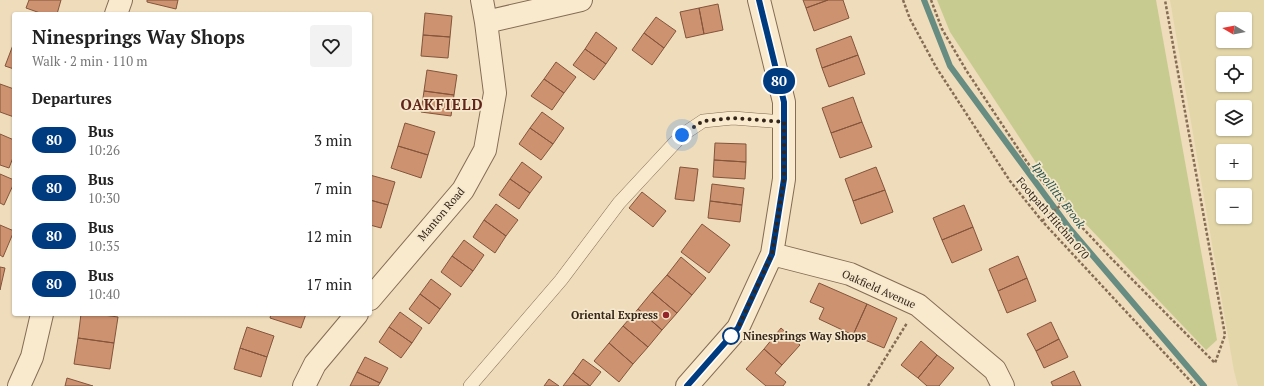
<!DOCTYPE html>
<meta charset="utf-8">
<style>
body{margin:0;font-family:"PT Serif",serif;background:#f2f2f2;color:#222;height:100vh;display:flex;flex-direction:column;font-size:15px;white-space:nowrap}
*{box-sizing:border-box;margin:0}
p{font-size:13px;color:#767676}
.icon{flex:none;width:22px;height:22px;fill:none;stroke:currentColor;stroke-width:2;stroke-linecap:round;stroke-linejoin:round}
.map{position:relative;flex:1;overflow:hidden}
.details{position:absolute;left:12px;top:12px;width:360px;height:304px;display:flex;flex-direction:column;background:#fff;border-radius:4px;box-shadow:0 1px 3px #0004}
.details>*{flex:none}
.badge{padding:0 8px;border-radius:13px;font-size:14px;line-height:26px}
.needle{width:26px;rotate:280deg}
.tools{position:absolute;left:1216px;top:12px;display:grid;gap:8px}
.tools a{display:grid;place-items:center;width:36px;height:36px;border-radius:4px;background:#fff;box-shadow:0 1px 3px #0004;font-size:20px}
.you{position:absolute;width:20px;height:20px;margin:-10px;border:3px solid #fff;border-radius:50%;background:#1a73e8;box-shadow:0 0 0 6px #1a73e833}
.map>.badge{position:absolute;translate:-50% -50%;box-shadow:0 0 0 2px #fff}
h2{padding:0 20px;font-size:15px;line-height:36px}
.round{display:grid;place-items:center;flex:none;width:42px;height:42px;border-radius:4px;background:#f2f2f2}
.summary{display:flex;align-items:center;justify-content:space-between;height:68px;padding:0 20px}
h1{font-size:19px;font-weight:700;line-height:30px}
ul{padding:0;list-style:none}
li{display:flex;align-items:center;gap:12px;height:48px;padding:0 20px}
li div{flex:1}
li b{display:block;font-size:15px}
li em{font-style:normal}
li .badge{min-width:44px;font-weight:700;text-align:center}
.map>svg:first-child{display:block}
</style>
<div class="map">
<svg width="1264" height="386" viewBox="0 0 1264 386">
<rect width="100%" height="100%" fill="#eedcbb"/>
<path fill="#e3d7a9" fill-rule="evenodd" d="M1170,0H1264V386H1238L1234,371ZM1223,19H1245V41H1223ZM1223,63H1245V85H1223ZM1223,107H1245V129H1223ZM1223,151H1245V173H1223ZM1223,195H1245V217H1223Z"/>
<path fill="#c7cb90" d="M937,0H1156L1217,340L1206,350L1056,193L950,32Z"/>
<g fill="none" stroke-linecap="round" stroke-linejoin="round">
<path stroke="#678c81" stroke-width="6" d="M924,0L950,66L1070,229L1204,386"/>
</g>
<path fill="#cd9270" stroke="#84543b" d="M29,0H61L57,14H43L26,8Z
M147,0H178L176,9L147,2Z
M803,0H828L806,8Z
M828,0H843L849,18L814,31L806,8Z
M718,4L723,30L704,34L699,8Z
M699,8L704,34L686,38L680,12Z
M425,13L452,16L450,37L423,35Z
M656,17L676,31L664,48L644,33Z
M596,32L617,48L606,64L585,49Z
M644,33L664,48L652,65L632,50Z
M423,35L450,37L448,58L421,56Z
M851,36L858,55L822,68L816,49Z
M13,45H14V69L5,66Z
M585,49L606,64L594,80L573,65Z
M858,55L865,74L829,87L822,68Z
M556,62L576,77L564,93L544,79Z
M427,70L457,75L454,95L424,91Z
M544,79L564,93L552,110L531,96Z
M0,84L14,89V117L0,112Z
M424,91L454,95L451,116L421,112Z
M853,97L862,122L831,133L822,108Z
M542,112L564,128L553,144L530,128Z
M862,122L872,147L840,158L831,133Z
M405,123L435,132L428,155L398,146Z
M530,128L553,144L541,160L519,144Z
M0,134L14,140V155L9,168L0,165Z
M715,143L746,144V162L714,160Z
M398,146L428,155L421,178L391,168Z
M714,160L746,162L745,179L713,177Z
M522,162L542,177L530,193L510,179Z
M680,167L698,169L694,201L675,199Z
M876,167L885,190L853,201L845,179Z
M0,174L14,180V183L4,205L0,203Z
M370,175L395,182L388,205L370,200Z
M510,179L530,193L519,209L499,195Z
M712,184L744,188L742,205L710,201Z
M885,190L893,212L861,224L853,201Z
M642,192L666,211L653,227L629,208Z
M370,200L388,205L381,228L370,225Z
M710,201L742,205L740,222L708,218Z
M496,204L518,220L506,236L484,220Z
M964,205L973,227L942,240L933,218Z
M484,220L506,236L495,253L473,237Z
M702,224L730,245L709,273L681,252Z
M0,225L14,231L3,257L0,255Z
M973,227L982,250L952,263L942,240Z
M464,240L484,255L473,271L452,256Z
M452,256L473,271L461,287L441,272Z
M1018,256L1027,278L998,291L989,269Z
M681,257L706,278L692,295L667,275Z
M0,267L5,268L0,290Z
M667,275L692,295L677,313L652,292Z
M1027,278L1036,301L1007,313L998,291Z
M431,279L451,294L440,309L420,294Z
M819,283L867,304L853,335L819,319L824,308L810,302Z
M652,292L677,313L662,330L638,309Z
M420,294L440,309L429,324L409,309Z
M867,304L897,318L884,348L853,335Z
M638,309L662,330L648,347L623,326Z
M400,312L422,328L412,343L389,327Z
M81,314H96L118,317L114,343L78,338Z
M271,314H306L301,328L270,318Z
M1051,322L1059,339L1036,351L1027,334Z
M623,326L648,347L633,364L609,343Z
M247,327L274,336L267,357L240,348Z
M389,327L412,343L401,358L379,342Z
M781,328L800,345L782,365L764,349Z
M78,338L114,343L110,369L74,364Z
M1059,339L1068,357L1044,368L1036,351Z
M921,341L937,355L918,378L901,365Z
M609,343L633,364L619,382L594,361Z
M240,348L267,357L261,377L234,369Z
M764,349L782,365L775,373L786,382L783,386H766L746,369Z
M937,355L954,368L939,386H927L918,378Z
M365,357L388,368L380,383L357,372Z
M583,359L601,372L590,386L573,373Z
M1074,371L1081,386H1053L1051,382Z
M357,372L380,383L378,386H350Z
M573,373L590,386H563Z
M67,378L93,386H65Z
M549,379L559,386H544Z"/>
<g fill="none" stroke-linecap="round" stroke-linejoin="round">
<defs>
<path id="service" d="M470,386L561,280L619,203L682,135L703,121L733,118L784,122"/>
<path id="minor" d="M116,14L121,0
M486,22L581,0
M772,254L850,274L918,305L995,370L1003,386
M370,299L463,190L485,150L495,93L486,22L482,0
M19,386L32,357L42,314
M304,386L315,364L357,314
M687,386L738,328L772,254L784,179V102L759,0"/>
</defs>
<use href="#service" stroke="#856c55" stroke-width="14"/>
<use href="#minor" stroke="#856c55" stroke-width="24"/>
<path stroke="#856c55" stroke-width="2.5" stroke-dasharray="3 2" stroke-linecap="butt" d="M903,0L910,19L936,67L1010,181L1042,221L1195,386
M931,0L942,29L966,70L1027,162L1061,205L1108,255L1215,363L1225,335L1165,0
M1042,221L1061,205
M868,386L907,323"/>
<use href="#service" stroke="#f9eace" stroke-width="13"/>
<use href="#minor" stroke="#f9eace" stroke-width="22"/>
</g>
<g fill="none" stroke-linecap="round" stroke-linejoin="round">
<defs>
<path id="line" d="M687,386L738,328L772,254L784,179V102L759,0"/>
</defs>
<use href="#line" stroke="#fff" stroke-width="9"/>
<use href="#line" stroke="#003b80" stroke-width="6"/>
<path stroke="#34251a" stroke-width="4" stroke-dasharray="0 7.2" d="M682,135L703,121L733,118L784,122V179L772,254L738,328L728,340L731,336"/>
</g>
<circle fill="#95242b" stroke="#f5e7cb" stroke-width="1.5" cx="666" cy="315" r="4"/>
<circle fill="#fff" stroke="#003b80" stroke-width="2" cx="731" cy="336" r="8"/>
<g text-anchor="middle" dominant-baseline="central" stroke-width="3.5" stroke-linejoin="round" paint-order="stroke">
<g font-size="11" fill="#34251a" stroke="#f5e7cb">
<text transform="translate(441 214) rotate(-50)">Manton Road</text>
<text transform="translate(1053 218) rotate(49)">Footpath Hitchin 070</text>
<text transform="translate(879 289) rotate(24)">Oakfield Avenue</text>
</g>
<g font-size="11" font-weight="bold" fill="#34251a" stroke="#f5e7cb" text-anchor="end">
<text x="658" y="315">Oriental Express</text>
</g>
<g font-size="11" font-weight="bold" fill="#34251a" stroke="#f5e7cb" text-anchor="start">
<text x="743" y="336">Ninesprings Way Shops</text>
</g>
<g font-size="12" font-style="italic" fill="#29544f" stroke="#f5e7cb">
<text transform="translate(1059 195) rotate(53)">Ippollitts Brook</text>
</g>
<g font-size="15" font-weight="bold" letter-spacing="1" fill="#612519" stroke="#f5e7cb">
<text x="442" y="104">OAKFIELD</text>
</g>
</g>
</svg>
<div class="tools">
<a><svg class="needle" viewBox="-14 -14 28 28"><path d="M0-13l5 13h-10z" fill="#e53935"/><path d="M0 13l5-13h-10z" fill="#767676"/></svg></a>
<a><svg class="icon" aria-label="locate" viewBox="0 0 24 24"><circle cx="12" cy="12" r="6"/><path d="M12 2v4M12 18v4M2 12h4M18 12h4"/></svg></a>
<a><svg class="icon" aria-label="layers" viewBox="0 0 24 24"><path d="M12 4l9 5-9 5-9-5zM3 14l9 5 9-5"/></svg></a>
<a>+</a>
<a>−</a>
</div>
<div class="you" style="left:682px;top:135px"></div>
<b class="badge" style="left:779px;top:81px;background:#003b80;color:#fff">80</b>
<section class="details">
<div class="summary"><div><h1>Ninesprings Way Shops</h1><p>Walk · 2 min · 110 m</p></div><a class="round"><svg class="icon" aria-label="heart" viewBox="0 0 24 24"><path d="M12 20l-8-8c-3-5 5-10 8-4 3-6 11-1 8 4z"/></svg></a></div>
<h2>Departures</h2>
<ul>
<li><span class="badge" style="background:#003b80;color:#fff">80</span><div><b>Bus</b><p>10:26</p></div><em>3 min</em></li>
<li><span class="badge" style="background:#003b80;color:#fff">80</span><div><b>Bus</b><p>10:30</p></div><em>7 min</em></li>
<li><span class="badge" style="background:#003b80;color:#fff">80</span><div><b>Bus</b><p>10:35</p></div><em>12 min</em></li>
<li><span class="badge" style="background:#003b80;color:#fff">80</span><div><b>Bus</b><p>10:40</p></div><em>17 min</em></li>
</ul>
</section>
</div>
